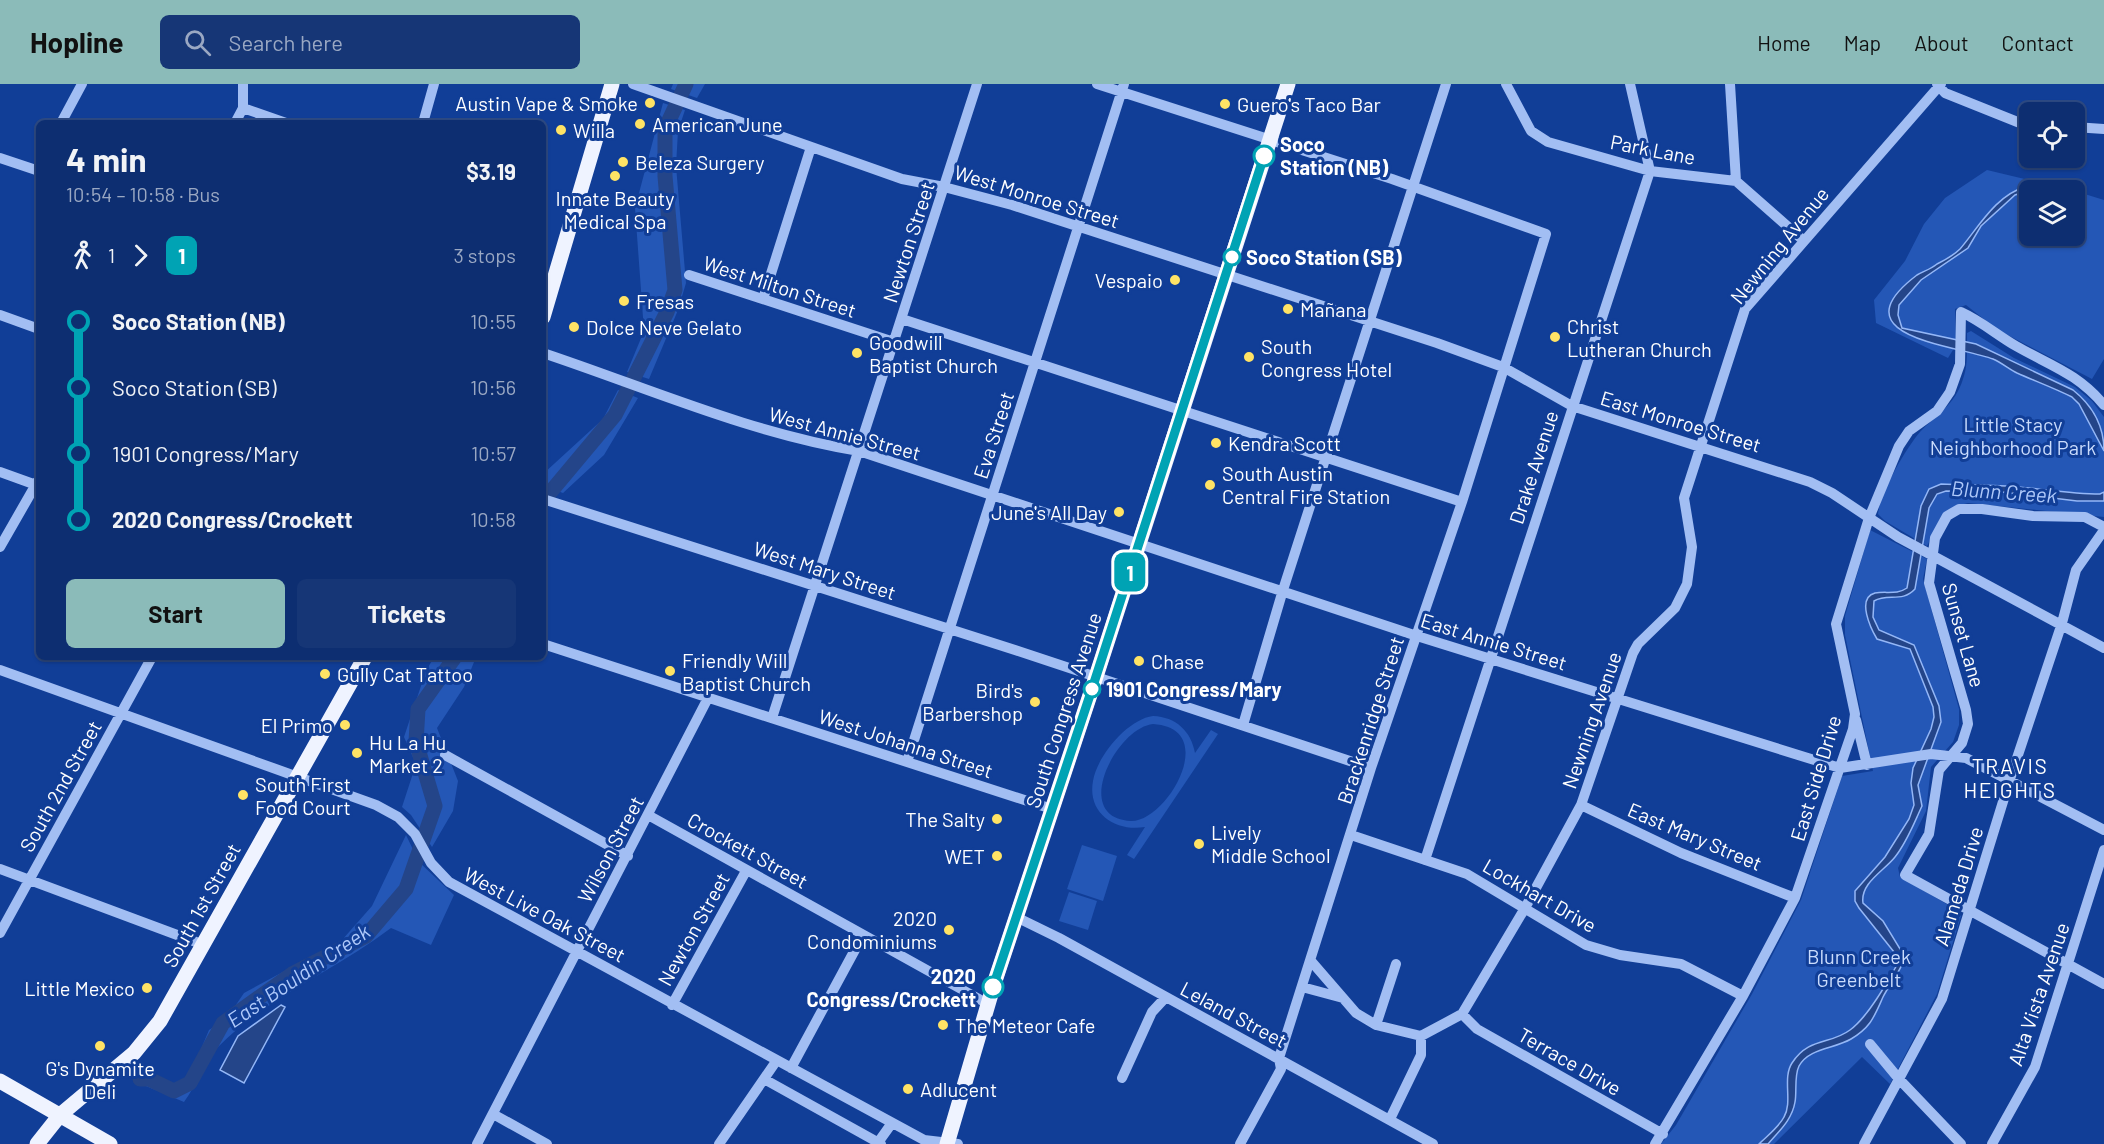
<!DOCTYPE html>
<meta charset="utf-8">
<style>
body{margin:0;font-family:Barlow,sans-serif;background:#163676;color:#f1f3f6;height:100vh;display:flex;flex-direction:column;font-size:22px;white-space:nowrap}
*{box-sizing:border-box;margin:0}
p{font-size:20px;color:#9aa8c3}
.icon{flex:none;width:33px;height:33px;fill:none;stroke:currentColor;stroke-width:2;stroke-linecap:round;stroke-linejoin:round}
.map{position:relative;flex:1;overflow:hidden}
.panel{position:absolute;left:36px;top:36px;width:510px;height:540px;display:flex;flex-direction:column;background:#0d2e71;border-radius:9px;box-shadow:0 2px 4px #0004,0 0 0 2px #2d4a84}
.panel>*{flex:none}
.badge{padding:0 12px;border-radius:9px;font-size:21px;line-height:39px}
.controls{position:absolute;left:2019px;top:18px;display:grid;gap:12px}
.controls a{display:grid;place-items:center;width:66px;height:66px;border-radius:9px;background:#0d2e71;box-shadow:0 2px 4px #0004,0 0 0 2px #2d4a84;font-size:30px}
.map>.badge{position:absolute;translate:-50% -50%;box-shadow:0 0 0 3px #fff}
.legs{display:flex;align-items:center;gap:9px;height:66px;padding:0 30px;font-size:20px}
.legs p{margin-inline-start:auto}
.summary{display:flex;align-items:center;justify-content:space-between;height:102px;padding:0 30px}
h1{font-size:33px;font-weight:700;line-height:45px}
.button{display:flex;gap:12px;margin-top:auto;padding:12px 30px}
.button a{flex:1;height:69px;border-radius:9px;background:#8bbbb9;color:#111;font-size:24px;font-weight:700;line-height:69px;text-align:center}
.button a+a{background:#163676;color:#f1f3f6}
ul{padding:0 30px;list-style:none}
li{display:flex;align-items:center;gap:21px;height:66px;font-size:22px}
li i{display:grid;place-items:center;width:9px;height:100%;margin:0 8px;background:currentColor}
li i::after{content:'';width:15px;height:15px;margin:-8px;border:4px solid;border-radius:50%;background:#0d2e71}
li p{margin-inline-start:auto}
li:first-child i{background:linear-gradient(#0000 50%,currentColor 0)}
li:last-child i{background:linear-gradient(currentColor 50%,#0000 0)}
header{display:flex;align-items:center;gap:36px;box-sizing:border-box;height:84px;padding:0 30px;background:#8bbbb9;color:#111}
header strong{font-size:28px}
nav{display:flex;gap:33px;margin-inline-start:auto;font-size:21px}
.search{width:420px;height:54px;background:#163676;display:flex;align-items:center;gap:15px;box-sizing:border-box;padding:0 21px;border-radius:9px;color:#9aa8c3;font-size:22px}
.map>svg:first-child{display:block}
</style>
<header>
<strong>Hopline</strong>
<div class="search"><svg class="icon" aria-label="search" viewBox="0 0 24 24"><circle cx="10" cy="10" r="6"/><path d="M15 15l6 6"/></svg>Search here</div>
<nav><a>Home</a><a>Map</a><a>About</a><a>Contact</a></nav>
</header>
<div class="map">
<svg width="2104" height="1060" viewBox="0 0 2104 1060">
<rect width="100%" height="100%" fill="#113e97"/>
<path fill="#2457b6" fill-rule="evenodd" d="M673,0H705L697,14L671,5Z
M663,19L685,26L678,47L676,82L686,199L678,226L649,295L627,288L644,247L635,124Z
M1987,86L2070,106H2030V152H2074L2075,107L2104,116V275L2092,295L1996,245L1966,221L1955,225L1956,261L1948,274L1876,239L1874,216L1905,177L1924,140L1945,114Z
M1971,247L2014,274L2075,303L2092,317L2104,333V433L1968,419C1935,427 1941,439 1927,462L1885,437L1878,430C1880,409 1906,364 1920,348C1937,330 1955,321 1963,295C1968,281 1967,265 1967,249Z
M618,306L638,314L604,371L563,409L543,402V390L603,335Z
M1870,446L1927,475L1923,495L1959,625V641L1953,658L1931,683L1926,727L1898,784L1900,793L1957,826L1961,832L1937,910L1890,1000L1862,973L1774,1060H1661L1676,1041L1752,910L1801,816L1842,692L1873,687L1845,551V532Z
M434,573H476L464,603L437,644L458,697L453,727L432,763L411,731L402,723L416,680L404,653L426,587Z
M1153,632C1176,633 1191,647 1195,669L1211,646L1218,650L1134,775L1127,771L1145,743C1116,748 1087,730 1093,697C1097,672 1128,635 1153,632ZM1153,640C1221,644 1167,738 1131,737C1070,734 1116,644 1153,640Z
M406,751L419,778L454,811L431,861L391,844C336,886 267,913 218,963C204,978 197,1001 184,1018L141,1000L154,995C166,1000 177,1006 188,996L209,946L227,934L244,909L342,856L372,822Z
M1082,761L1117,772L1103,817L1067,805Z
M1069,808L1097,817L1088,846L1059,837Z"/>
<path fill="#244589" stroke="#94b7f7" stroke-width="1.5" d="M2025,103L2042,106H2030L2015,111L1981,142L1968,164L1921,196L1899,221L1898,231L1902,244L1976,260L2073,306C2093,322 2104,342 2104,367L2079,320L2072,313C2054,304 2035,297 2017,289C2009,285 2002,279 1993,275C1955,261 1835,253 1917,191C1924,187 1931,185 1937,180C1945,176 1954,171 1960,165C1978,144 1996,111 2025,103Z
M1941,400C1963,401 1984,401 2006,402C2038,404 2068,410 2100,410L2104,408V417H2077L2002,408L1946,407L1937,410L1929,424L1915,505C1902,519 1888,509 1874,517L1873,533L1879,546L1914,561L1939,622L1941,638L1918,701L1922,722C1914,739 1907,758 1895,773C1884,787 1860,799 1863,819L1883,837L1905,873C1900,889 1890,899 1883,913C1874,933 1871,943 1851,955C1834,965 1809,964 1799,982C1794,992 1797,1008 1795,1018C1792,1036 1779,1047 1768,1060H1759C1767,1052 1779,1043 1784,1033C1793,1018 1782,994 1792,979C1809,953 1830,961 1850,946C1868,933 1887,899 1898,879V873L1859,824L1855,817V807L1885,773L1909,735L1914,721L1911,699L1913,684L1931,645L1934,633L1933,623L1910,565L1877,555C1871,545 1856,514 1875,509C1886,507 1897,511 1907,504L1921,422L1929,405Z
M281,921L285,923L244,999L220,986L238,952Z"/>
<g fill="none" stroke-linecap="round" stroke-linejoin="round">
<path stroke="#244589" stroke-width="15" d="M543,417L615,331L667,228L675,206L665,92V45L686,0
M140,995H149L174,1007L190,999L223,939L292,890L366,852L406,805L435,722L416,658L418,625L455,573"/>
<path stroke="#a2bef3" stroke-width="10" d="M633,0L902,95L944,103L1012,121L1437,259L1503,283L1572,322L1810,398L1832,409L1898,453L2104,564
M1097,0L1392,95L1546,150L1462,418L1371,684L1279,974L1281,985L1240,1060
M1506,0L1531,47L1548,58L1650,87L1736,97L1803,156
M1730,0L1736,97
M1937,0L1945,9L2030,43
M243,24L286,39
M61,39L82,0
M235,39L243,24V0
M423,39L434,0
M2074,43L2104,45
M0,74L39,87
M689,191L894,258
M763,215L811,63
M0,231L39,245
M902,235L1462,418
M543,269C648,304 749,349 859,367L1417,552L1840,684L1931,670L1966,674L2104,746
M0,388L39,402
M543,415L1015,566L1371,684
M2104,443L2085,433L2033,432L1982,425H1959L1947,432L1935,454L1929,499L1966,626L1968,640L1962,659L1939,686L1929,750L1905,791L2104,900
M0,463L39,395
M543,560L1052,725
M0,586L376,721L398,733L415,750L431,779L449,798L924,1056L958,1060
M772,634L977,0
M1856,636L1867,681
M1243,641L1283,506L1446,0
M445,671L628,772
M907,678L1124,0
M1581,721L1681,769L1795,814
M648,731L988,920
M1351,751L1467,790L1586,861L1620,871L1681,880L1743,912
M1425,776L1650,87L1630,0
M0,785L204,861
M1016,833L1059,854L1433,1060
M0,849L152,573
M1311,877L1356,929L1376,941L1421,952
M1302,903L1343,914
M672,921L746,787
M1462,930L1477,945L1663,1050
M1376,941L1396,880
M1870,960L1899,995L1961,1060
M791,984L863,851
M1122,994L1152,928L1165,914
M764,995L881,1060
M493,1030L547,1060
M1390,1035L1421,971V952L1462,930L1525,824L1581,721L1633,569L1638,560L1675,524L1687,500L1692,463L1684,414L1745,225L1941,0
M477,1060L708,614
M719,1060L777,976
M877,1060L892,1039
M1655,1060L1743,912L1795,814L1853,645L1855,630L1836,540L1869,434L1899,362L1909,347L1937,327L1950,308L1960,280L1961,228C1981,237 1997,251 2016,262C2051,282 2077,289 2104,321
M1864,1060L1942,915L2010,695L2062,539L2076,486L2104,446
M1992,1060L2035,983L2104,766"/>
<path stroke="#eff3ff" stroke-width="15" d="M543,233L612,0
M0,997L110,1060
M37,1060L60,1031L134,969L160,937L365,573
M947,1060L994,900L1092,605L1288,0"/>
</g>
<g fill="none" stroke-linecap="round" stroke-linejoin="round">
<defs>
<path id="line-1" d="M993,903L1092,605L1264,72"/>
</defs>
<use href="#line-1" stroke="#fff" stroke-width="14"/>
<use href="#line-1" stroke="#00a3b4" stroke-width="9"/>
</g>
<g fill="#ffe365" stroke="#113e97" stroke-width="2">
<circle cx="650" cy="19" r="6"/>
<circle cx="1225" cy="20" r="6"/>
<circle cx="640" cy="40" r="6"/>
<circle cx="561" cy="46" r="6"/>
<circle cx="623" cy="78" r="6"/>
<circle cx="615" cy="92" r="6"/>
<circle cx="1175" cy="196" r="6"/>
<circle cx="624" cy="217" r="6"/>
<circle cx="1288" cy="225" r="6"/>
<circle cx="574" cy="243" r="6"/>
<circle cx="1555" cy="253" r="6"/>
<circle cx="857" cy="269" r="6"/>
<circle cx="1249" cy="273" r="6"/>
<circle cx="1216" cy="359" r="6"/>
<circle cx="1210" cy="401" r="6"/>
<circle cx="1119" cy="428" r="6"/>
<circle cx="1139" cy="577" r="6"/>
<circle cx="670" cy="587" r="6"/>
<circle cx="325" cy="590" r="6"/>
<circle cx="1035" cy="618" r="6"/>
<circle cx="345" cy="641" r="6"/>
<circle cx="357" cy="669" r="6"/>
<circle cx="243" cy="711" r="6"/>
<circle cx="997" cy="735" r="6"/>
<circle cx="1199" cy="760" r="6"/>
<circle cx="997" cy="772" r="6"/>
<circle cx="949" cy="846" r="6"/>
<circle cx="147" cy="904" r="6"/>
<circle cx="943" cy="941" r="6"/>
<circle cx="100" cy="962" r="6"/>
<circle cx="908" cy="1005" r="6"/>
</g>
<g fill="#fff" stroke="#00a3b4" stroke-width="3">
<circle cx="1264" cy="72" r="10"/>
<circle cx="1232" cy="173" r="8"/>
<circle cx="1092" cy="605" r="8"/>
<circle cx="993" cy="903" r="10"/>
</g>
<g text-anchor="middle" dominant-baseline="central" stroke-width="6" stroke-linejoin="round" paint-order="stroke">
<g font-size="20" fill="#fff" stroke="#113e97" text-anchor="start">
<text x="638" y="19" text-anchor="end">Austin Vape &amp; Smoke</text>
<text x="1237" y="20">Guero's Taco Bar</text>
<text x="652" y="40">American June</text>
<text x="573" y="46">Willa</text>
<text x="635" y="78">Beleza Surgery</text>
<text x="615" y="114" text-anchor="middle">Innate Beauty<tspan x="615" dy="23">Medical Spa</tspan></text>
<text x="1163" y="196" text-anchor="end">Vespaio</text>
<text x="636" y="217">Fresas</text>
<text x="1300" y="225">Mañana</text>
<text x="1567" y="242">Christ<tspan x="1567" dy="23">Lutheran Church</tspan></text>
<text x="586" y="243">Dolce Neve Gelato</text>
<text x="869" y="258">Goodwill<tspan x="869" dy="23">Baptist Church</tspan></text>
<text x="1261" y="262">South<tspan x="1261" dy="23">Congress Hotel</tspan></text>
<text x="1228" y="359">Kendra Scott</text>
<text x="1222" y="389">South Austin<tspan x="1222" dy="23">Central Fire Station</tspan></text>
<text x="1107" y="428" text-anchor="end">June's All Day</text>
<text x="682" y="576">Friendly Will<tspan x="682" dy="23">Baptist Church</tspan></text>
<text x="1151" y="577">Chase</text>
<text x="337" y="590">Gully Cat Tattoo</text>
<text x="1023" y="606" text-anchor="end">Bird's<tspan x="1023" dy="23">Barbershop</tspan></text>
<text x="333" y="641" text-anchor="end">El Primo</text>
<text x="369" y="658">Hu La Hu<tspan x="369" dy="23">Market 2</tspan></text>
<text x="255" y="700">South First<tspan x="255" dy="23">Food Court</tspan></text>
<text x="985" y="735" text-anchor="end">The Salty</text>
<text x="1211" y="748">Lively<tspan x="1211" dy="23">Middle School</tspan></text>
<text x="985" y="772" text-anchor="end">WET</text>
<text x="937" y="834" text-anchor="end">2020<tspan x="937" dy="23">Condominiums</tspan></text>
<text x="135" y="904" text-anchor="end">Little Mexico</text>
<text x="955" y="941">The Meteor Cafe</text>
<text x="100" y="984" text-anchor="middle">G's Dynamite<tspan x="100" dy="23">Deli</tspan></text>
<text x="920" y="1005">Adlucent</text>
</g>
<g font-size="20" font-weight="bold" fill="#fff" stroke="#113e97" text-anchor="start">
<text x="1280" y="60">Soco<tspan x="1280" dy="23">Station (NB)</tspan></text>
<text x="1246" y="173">Soco Station (SB)</text>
<text x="1106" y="605">1901 Congress/Mary</text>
<text x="976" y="892" text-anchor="end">2020<tspan x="976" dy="23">Congress/Crockett</tspan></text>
</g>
<g font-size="20" fill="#fff" stroke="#113e97">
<text transform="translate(1653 65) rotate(11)">Park Lane</text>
<text transform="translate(1037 112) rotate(17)">West Monroe Street</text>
<text transform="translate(908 158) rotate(-72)">Newton Street</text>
<text transform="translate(1779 161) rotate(-51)">Newning Avenue</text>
<text transform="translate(780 202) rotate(18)">West Milton Street</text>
<text transform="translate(1681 337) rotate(17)">East Monroe Street</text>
<text transform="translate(845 349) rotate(15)">West Annie Street</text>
<text transform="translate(993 351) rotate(-72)">Eva Street</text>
<text transform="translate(1533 383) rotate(-72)">Drake Avenue</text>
<text transform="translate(825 486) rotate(18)">West Mary Street</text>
<text transform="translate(1964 551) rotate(74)">Sunset Lane</text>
<text transform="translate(1494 557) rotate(17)">East Annie Street</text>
<text transform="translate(1063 626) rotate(-72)">South Congress Avenue</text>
<text transform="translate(1370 636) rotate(-72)">Brackenridge Street</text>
<text transform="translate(1591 636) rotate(-71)">Newning Avenue</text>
<text transform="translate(906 659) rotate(18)">West Johanna Street</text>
<text transform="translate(1815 694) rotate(-73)">East Side Drive</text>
<text transform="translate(60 702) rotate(-61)">South 2nd Street</text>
<text transform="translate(1695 752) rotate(23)">East Mary Street</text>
<text transform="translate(610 765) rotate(-62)">Wilson Street</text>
<text transform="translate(748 766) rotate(29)">Crockett Street</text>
<text transform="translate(1958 802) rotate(-73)">Alameda Drive</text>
<text transform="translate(1540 811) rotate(30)">Lockhart Drive</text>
<text transform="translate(201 821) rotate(-61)">South 1st Street</text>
<text transform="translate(545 830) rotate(28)">West Live Oak Street</text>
<text transform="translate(693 845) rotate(-61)">Newton Street</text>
<text transform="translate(2038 910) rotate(-71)">Alta Vista Avenue</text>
<text transform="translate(1234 930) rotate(28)">Leland Street</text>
<text transform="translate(1570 977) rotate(30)">Terrace Drive</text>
</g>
<g font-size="20" fill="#cadcfd" stroke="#113e97">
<text x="2013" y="340">Little Stacy<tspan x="2013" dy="23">Neighborhood Park</tspan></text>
<text x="1859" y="872">Blunn Creek<tspan x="1859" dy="23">Greenbelt</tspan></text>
</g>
<g font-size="21" font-style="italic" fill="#afc9fa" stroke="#113e97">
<text transform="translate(2004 407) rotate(4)">Blunn Creek</text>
<text transform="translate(298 891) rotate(-34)">East Bouldin Creek</text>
</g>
<g font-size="21" letter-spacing="1.5" fill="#fff" stroke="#113e97">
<text x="2010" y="681">TRAVIS<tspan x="2010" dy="24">HEIGHTS</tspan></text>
</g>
</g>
</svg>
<div class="controls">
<a><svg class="icon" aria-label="locate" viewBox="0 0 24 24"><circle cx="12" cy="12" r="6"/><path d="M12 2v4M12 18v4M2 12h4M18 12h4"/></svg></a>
<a><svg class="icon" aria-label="layers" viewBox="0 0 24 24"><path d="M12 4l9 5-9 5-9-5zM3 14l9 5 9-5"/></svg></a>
</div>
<b class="badge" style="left:1130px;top:488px;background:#00a3b4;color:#fff">1</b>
<section class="panel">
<div class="summary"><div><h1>4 min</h1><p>10:54 – 10:58 · Bus</p></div><b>$3.19</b></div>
<div class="legs"><svg class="icon" aria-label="walk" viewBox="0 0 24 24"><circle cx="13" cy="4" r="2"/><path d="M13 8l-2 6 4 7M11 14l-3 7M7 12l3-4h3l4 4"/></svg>1<svg class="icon" aria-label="forward" viewBox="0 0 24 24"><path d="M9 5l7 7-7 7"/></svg><b class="badge" style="background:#00a3b4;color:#fff">1</b><p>3 stops</p></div>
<ul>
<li><i style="color:#00a3b4"></i><b>Soco Station (NB)</b><p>10:55</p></li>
<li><i style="color:#00a3b4"></i><span>Soco Station (SB)</span><p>10:56</p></li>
<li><i style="color:#00a3b4"></i><span>1901 Congress/Mary</span><p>10:57</p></li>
<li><i style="color:#00a3b4"></i><b>2020 Congress/Crockett</b><p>10:58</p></li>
</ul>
<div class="button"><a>Start</a><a>Tickets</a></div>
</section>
</div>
